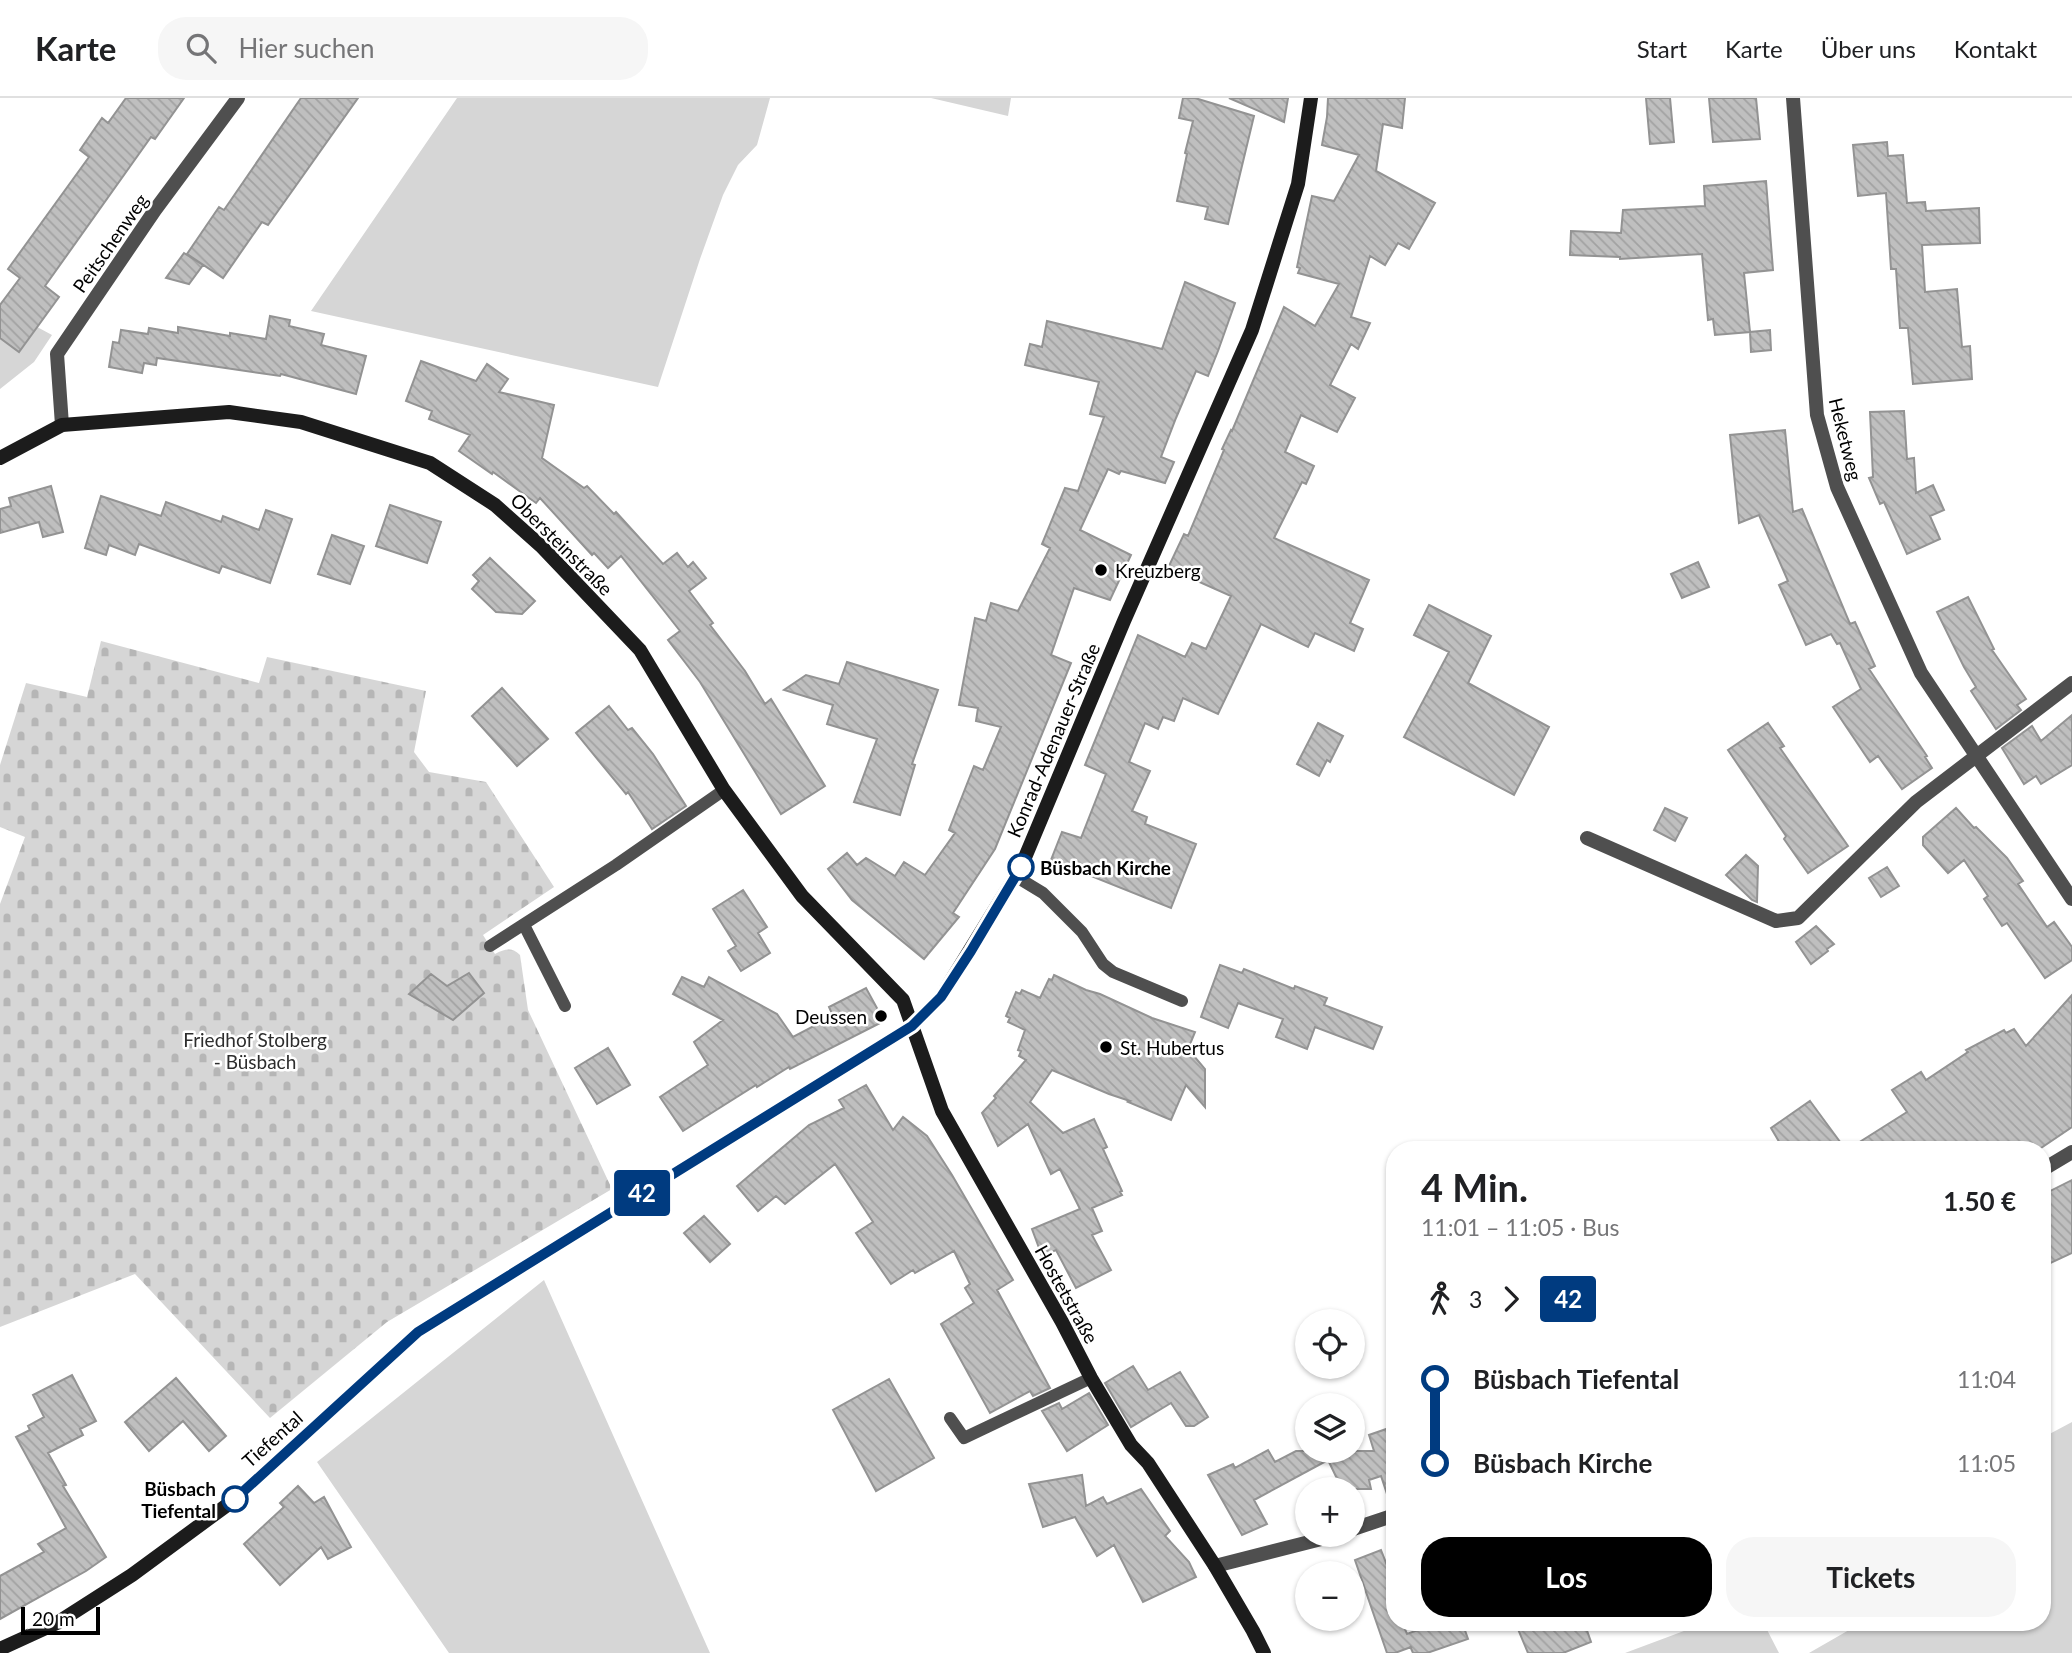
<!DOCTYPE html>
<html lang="de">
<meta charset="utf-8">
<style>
body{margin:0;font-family:Lato,sans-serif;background:#f6f6f6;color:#202124;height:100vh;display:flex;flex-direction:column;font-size:26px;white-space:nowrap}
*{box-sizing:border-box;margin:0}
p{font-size:23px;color:#757577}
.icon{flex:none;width:38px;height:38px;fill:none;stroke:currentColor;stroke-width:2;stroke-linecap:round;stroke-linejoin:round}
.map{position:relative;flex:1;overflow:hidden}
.panel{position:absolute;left:1386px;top:1043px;width:665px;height:490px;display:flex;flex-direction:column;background:#fff;border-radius:28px;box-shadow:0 2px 5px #0004}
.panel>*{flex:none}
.badge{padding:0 14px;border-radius:5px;font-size:24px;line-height:46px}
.fabs{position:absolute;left:1295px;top:1211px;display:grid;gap:14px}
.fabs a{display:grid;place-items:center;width:70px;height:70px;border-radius:50%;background:#fff;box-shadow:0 2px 5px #0004;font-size:35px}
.scale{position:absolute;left:21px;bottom:18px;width:79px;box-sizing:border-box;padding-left:7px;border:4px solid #000;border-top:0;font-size:19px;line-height:24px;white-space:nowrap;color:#000;-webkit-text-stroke:5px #fff;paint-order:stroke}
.map>.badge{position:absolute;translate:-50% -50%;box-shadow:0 0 0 4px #fff}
.legs{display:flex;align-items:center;gap:10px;height:77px;padding:0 35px;font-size:23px}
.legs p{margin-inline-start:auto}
.overview{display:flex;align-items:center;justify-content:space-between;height:119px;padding:0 35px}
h1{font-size:38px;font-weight:700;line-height:52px}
.action{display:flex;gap:14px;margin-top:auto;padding:14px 35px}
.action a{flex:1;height:80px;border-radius:28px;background:#000;color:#fff;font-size:28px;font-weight:700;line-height:80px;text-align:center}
.action a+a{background:#f6f6f6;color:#202124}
ul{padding:0 35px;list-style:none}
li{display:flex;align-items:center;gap:24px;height:84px;font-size:26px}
li i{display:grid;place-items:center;width:10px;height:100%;margin:0 9px;background:currentColor}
li i::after{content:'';width:18px;height:18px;margin:-9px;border:5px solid;border-radius:50%;background:#fff}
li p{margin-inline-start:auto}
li:first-child i{background:linear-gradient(#0000 50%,currentColor 0)}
li:last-child i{background:linear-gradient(currentColor 50%,#0000 0)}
header{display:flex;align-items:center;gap:42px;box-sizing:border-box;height:98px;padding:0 35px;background:#fff;border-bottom:2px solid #e0e0e0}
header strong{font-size:33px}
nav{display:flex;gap:38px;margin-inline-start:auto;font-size:24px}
.search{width:490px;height:63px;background:#f6f6f6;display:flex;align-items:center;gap:18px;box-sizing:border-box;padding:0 24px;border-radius:28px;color:#757577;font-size:26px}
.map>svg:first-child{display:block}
</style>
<header>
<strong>Karte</strong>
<div class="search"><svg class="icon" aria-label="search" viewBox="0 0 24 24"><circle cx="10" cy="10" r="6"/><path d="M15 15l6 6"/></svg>Hier suchen</div>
<nav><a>Start</a><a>Karte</a><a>Über uns</a><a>Kontakt</a></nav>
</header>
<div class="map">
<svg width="2072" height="1555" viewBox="0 0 2072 1555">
<defs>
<pattern id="cemetery-stones" width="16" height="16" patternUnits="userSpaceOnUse" patternTransform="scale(1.75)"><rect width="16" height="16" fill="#d6d6d6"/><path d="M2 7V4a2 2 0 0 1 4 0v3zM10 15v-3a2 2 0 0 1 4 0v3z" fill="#b6b6b6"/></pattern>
<pattern id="building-back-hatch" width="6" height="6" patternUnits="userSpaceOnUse" patternTransform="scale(1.75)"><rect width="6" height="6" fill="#bfbfbf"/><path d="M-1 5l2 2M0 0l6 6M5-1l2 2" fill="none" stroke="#a2a2a2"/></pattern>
</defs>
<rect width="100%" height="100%" fill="#fff"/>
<path fill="#d6d6d6" d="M457,0H770L757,47L738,67L723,97L700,161L658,289L311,213Z
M931,0H1011L1008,18Z
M0,209L52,237L34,264L0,291Z
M544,1182L710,1555H449L317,1364Z
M2072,1324V1555H1809L1863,1524H2042V1340Z
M1708,1524H1763L1779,1555H1625Z"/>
<path fill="url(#cemetery-stones)" d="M101,543L259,585L267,559L426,593L414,654L429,674L486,684L554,789L483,837L495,856C505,851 512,849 520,857L528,912L612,1091L387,1224L270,1320L135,1176L0,1229V806L25,739L0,729V667L26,585L87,599Z"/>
<path fill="url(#building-back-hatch)" stroke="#939393" stroke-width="2" d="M126,0H184L155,41L151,39L45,188L59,199L19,254L0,240V207L20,180L8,171L89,59L80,52L102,20L108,25Z
M301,0H358L268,127L262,124L223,180L187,156L219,109L224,112Z
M1183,0H1195L1254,18L1228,126L1205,121L1208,109L1177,103L1187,56L1185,55L1193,23L1179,20Z
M1229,0H1288L1284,24Z
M1328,0H1405L1402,30L1383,26L1376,73L1435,105L1409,151L1398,145L1385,167L1370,158L1351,219L1370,225L1358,251L1351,246L1330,287L1355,300L1337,334L1301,317L1285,354L1314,368L1306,386L1302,384L1274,440L1369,482L1350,525L1363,531L1354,553L1315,535L1308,549L1261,526L1218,616L1183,600L1174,623L1163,619L1158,631L1145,625L1129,664L1150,673L1132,713L1147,719L1145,726L1196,746L1171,810L1051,762L1062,734L1081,740L1106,676L1085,667L1138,537L1185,559L1192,545L1206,551L1231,498L1168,470L1184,436L1188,438L1224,352L1222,351L1231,332L1232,333L1284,209L1315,228L1339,186L1298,175L1300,170L1297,169L1312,98L1334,103L1359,57L1322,47L1327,19Z
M1646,0H1670L1674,44L1650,46Z
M1709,0H1756L1760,41L1713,44Z
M1887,44L1888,58L1903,57L1907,105L1925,104L1926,113L1979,110L1980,145L1922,147L1925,194L1957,191L1962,249L1970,248L1972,281L1913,286L1908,230H1900L1896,171H1891L1886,95L1858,98L1853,47Z
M1766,83L1773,172L1744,175L1750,234L1715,237L1713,221L1708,222L1702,156L1620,161V159L1570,157L1571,133L1621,135L1623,112L1705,108L1704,88Z
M184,155L203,167L189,186L166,180Z
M1185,184L1235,205L1218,253L1208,278L1196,273L1176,320L1161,359L1174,364L1165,385L1121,373L1119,376L1108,371L1080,432L1131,457L1110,502L1074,490L1051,557L1071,565L995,751L953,815L959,819L924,861L852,802L828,771L847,755L857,767L866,760L895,778L904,764L925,777L955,735L949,732L974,668L983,672L1001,629L976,623L978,610L959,607L975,520L986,523L991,505L1018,513L1050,450L1042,446L1065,390L1078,393L1104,319L1090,316L1099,284L1025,267L1030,246L1042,249L1047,223L1162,251Z
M270,218L290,222L289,228L324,236L321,247L366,258L356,296L281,276L280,278L157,260L156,267L144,265L142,275L109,269L113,244L119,245L121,232L148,236L149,230L178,235V229L230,238V235L266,241Z
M1770,232L1771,252L1751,254L1750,234Z
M421,263L476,283L487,266L508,281L499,294L554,307L542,360L584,390L587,388L614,416L616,414L663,466L677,455L688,469L693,464L706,480L689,493L713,525L710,527L745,573L765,606L771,601L825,688L781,716L700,584L668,542L680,533L621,458L608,470L594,455L592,457L540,400L536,405L493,374L492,376L459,353L470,337L429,321L432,313L406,303Z
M1904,313L1907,361L1914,360L1916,395L1933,387L1944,412L1930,418L1940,441L1907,456L1884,404L1880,406L1869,380L1873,379L1870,314Z
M1785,332L1793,414L1802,411L1850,526L1855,524L1875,568L1869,571L1927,658L1925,659L1932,670L1902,691L1878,658L1870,664L1833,609L1861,591L1840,545L1837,546L1831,536L1806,547L1779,487L1788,483L1759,417L1739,425L1730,337Z
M51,388L63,434L43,439L39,424L0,435V411L11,408L9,400Z
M101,398L161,418L166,404L221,424L223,418L259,432L266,412L292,421L270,485L222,468L219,475L139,446L135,457L109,447L106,457L85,450Z
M390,407L441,424L427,465L376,448Z
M332,437L364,448L350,486L318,476Z
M490,460L535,503L522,516L496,514L472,491L479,483L473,477Z
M1698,464L1709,489L1682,500L1671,476Z
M1968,499L1994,551L1992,552L2026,601L2017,607L2021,612L1996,631L1971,593L1976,589L1964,569L1937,514Z
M1429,507L1491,538L1468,585L1549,629L1514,697L1404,639L1449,554L1414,537Z
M847,564L938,592L912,666L915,667L900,717L854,704L877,641L827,626L833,607L784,592L806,577L839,586Z
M502,590L548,641L517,668L472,618Z
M609,608L628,632L632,630L653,656L686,708L652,731L628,694L626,696L576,635Z
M2072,617V667L2041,686L2036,678L2024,686L2002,650L2032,628L2041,643Z
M1318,625L1343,638L1330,664L1327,662L1319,678L1297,666Z
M1768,625L1784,648L1780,650L1848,748L1808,775L1784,741L1786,738L1728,652Z
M1665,710L1687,720L1675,743L1654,732Z
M1956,710L1974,730L1976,729L2007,760L2023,783L2018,786L2047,829L2054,824L2072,849V862L2045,880L2007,825L2002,828L1984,801L1988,798L1964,762L1948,775L1923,747V739Z
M1746,757L1758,768L1757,804L1752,802L1726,777Z
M1887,769L1899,788L1881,799L1869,780Z
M743,792L767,829L758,835L770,855L741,873L728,853L736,848L713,811Z
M1816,828L1834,846L1827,851L1828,853L1811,866L1796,844Z
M1220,867L1242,875L1244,871L1294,891L1295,888L1327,900L1324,907L1382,929L1373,951L1315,929L1307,951L1276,939L1283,921L1238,905L1228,930L1201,919Z
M469,875L484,895L453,922L409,896L431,876L447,888Z
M1054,877L1086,892L1100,896L1152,920L1195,934L1188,951L1205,971V1009L1186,987L1171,1022L1128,1004L1130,1003L1109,996L1052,972L1030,1004L1063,1035L1094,1021L1107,1049L1103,1051L1122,1093L1120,1094L1122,1097L1092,1110L1102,1133L1092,1137L1111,1172L1076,1190L1056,1152L1042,1158L1032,1131L1080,1111L1060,1071L1051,1076L1028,1026L998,1048L982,1015L996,1000L994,998L1026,962L1019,958L1021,953L1018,952L1025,932L1008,924L1010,920L1006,918L1016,894L1020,896L1022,892L1040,900L1049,881L1052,882Z
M682,879L704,889L709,879L777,916L793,939L833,918L829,909L866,890L884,923L790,971L789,969L757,989L756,987L683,1033L660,999L708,967L694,944L723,922L673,896Z
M2072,897V1029L2038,1052H1847L1907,1014L1892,992L1921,974L1926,982L1968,954L1966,952L2004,932L2006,935L2014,931L2026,948Z
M608,950L630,987L597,1006L575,970Z
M866,987L893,1032L903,1019L927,1038L952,1077L1013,1182L997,1192L1050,1290L1033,1298L1030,1293L990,1315L941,1226L974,1205L965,1190L970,1186L954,1153L915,1175L913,1172L891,1186L856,1135L873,1124L835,1066L785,1106L776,1098L758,1113L737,1088L809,1027L844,1010L839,1002Z
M1810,1003L1846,1052H1784L1771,1030Z
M2072,1082V1155L2042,1169V1097Z
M704,1118L730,1146L710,1164L684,1135Z
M1133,1268L1148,1292L1180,1274L1208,1319L1194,1328H1186L1171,1305L1131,1329L1105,1285Z
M72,1277L96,1323L80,1331L83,1337L48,1355L66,1387L63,1388L106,1459L86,1473L0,1521V1478L44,1454L38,1446L66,1430L16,1339L30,1332L28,1328L44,1319L33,1297Z
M176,1280L226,1338L209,1353L183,1323L149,1353L125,1324Z
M889,1281L934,1360L876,1393L833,1312Z
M1089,1295L1108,1327L1067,1353L1042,1313L1059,1305L1062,1311Z
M1395,1328V1405H1390L1381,1378L1369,1382L1371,1391H1342L1328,1362L1254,1402L1267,1426L1242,1437L1208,1377L1233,1366L1235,1370L1268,1352L1275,1364L1296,1353H1374L1369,1337Z
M1082,1377L1086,1408L1103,1399L1107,1406L1141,1391L1170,1433L1165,1438L1189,1464L1196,1479L1143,1504L1114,1447L1097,1458L1075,1419L1043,1429L1029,1386Z
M298,1388L314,1405L324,1399L351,1449L328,1461L321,1449L280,1487L244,1446L284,1409L280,1405Z
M1381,1452L1395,1488V1524H1402L1407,1536L1440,1524H1462L1468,1541L1427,1555H1413L1410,1548L1411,1549L1395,1555H1387L1355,1462Z
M1515,1524H1584L1591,1544L1563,1555H1528Z"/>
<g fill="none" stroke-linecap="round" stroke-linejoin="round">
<path stroke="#4f4f4f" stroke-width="12" d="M1015,778L1043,795L1082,834L1103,866L1113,874L1182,903
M524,827L565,908
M490,848L616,767L724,692
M950,1320L964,1340L1091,1280"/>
<path stroke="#4f4f4f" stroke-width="14" d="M1793,0L1817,317L1837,389L1921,575L2072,801
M62,327L57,256L155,112L238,0
M1587,740L1776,823L1798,820L1916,704L2072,585
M2042,1072L2072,1054
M1353,1431L1395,1417
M1215,1468L1337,1437"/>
<path stroke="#1c1c1c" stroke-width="14" d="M0,360L62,327L229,314L301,324L430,365L495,407L541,448L640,552L724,692L802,798L903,902L942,1013L1062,1224L1091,1280L1131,1347L1148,1365L1215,1468L1253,1533L1264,1555
M0,1551L57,1525L132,1477L234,1402L418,1234L912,928L941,899L1021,769L1124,523L1252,232L1298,86L1311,0"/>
</g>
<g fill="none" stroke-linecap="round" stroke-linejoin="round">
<defs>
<path id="line-1" d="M235,1401L418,1234L912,928L941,899L971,853L1021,769"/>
</defs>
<use href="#line-1" stroke="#fff" stroke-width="16"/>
<use href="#line-1" stroke="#003b80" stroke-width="10"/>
</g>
<g fill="#000" stroke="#fff" stroke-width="2.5">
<circle cx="1101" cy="472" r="7"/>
<circle cx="881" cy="918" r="7"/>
<circle cx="1106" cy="949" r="7"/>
</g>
<g fill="#fff" stroke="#003b80" stroke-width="3.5">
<circle cx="1021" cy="769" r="12"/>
<circle cx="235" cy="1401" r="12"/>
</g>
<g text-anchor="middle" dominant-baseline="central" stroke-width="5" stroke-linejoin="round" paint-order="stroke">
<g font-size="19" fill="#000" stroke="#fff">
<text transform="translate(110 145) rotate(-55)">Peitschenweg</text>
<text transform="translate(1846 341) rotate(76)">Heketweg</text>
<text transform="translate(562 446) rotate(45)">Obersteinstraße</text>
<text transform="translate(1053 642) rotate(-67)">Konrad-Adenauer-Straße</text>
<text transform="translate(1067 1196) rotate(61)">Hostetstraße</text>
<text transform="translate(272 1341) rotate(-42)">Tiefental</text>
</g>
<g font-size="19" fill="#000" stroke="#fff" text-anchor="start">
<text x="1115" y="472">Kreuzberg</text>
<text x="867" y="918" text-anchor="end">Deussen</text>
<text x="1120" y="949">St. Hubertus</text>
</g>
<g font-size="19" font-weight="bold" fill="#000" stroke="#fff" text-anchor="start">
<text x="1040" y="769">Büsbach Kirche</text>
<text x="216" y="1390" text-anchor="end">Büsbach<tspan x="216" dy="22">Tiefental</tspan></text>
</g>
<g font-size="19" fill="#2d2d2d" stroke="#fff">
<text x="255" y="941">Friedhof Stolberg<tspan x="255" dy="22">- Büsbach</tspan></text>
</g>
</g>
</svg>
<div class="fabs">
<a><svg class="icon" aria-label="locate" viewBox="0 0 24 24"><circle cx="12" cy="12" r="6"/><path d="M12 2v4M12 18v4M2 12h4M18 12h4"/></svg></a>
<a><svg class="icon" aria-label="layers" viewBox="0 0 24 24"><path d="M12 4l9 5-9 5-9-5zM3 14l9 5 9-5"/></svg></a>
<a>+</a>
<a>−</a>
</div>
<div class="scale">20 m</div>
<b class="badge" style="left:642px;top:1095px;background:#003b80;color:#fff">42</b>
<section class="panel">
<div class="overview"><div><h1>4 Min.</h1><p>11:01 – 11:05 · Bus</p></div><b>1.50 €</b></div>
<div class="legs"><svg class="icon" aria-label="walk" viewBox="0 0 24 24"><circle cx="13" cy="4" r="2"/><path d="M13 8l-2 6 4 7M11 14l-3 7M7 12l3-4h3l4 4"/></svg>3<svg class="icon" aria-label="forward" viewBox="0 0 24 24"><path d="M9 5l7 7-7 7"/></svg><b class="badge" style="background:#003b80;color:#fff">42</b></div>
<ul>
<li><i style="color:#003b80"></i><b>Büsbach Tiefental</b><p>11:04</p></li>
<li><i style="color:#003b80"></i><b>Büsbach Kirche</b><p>11:05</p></li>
</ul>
<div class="action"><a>Los</a><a>Tickets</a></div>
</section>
</div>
